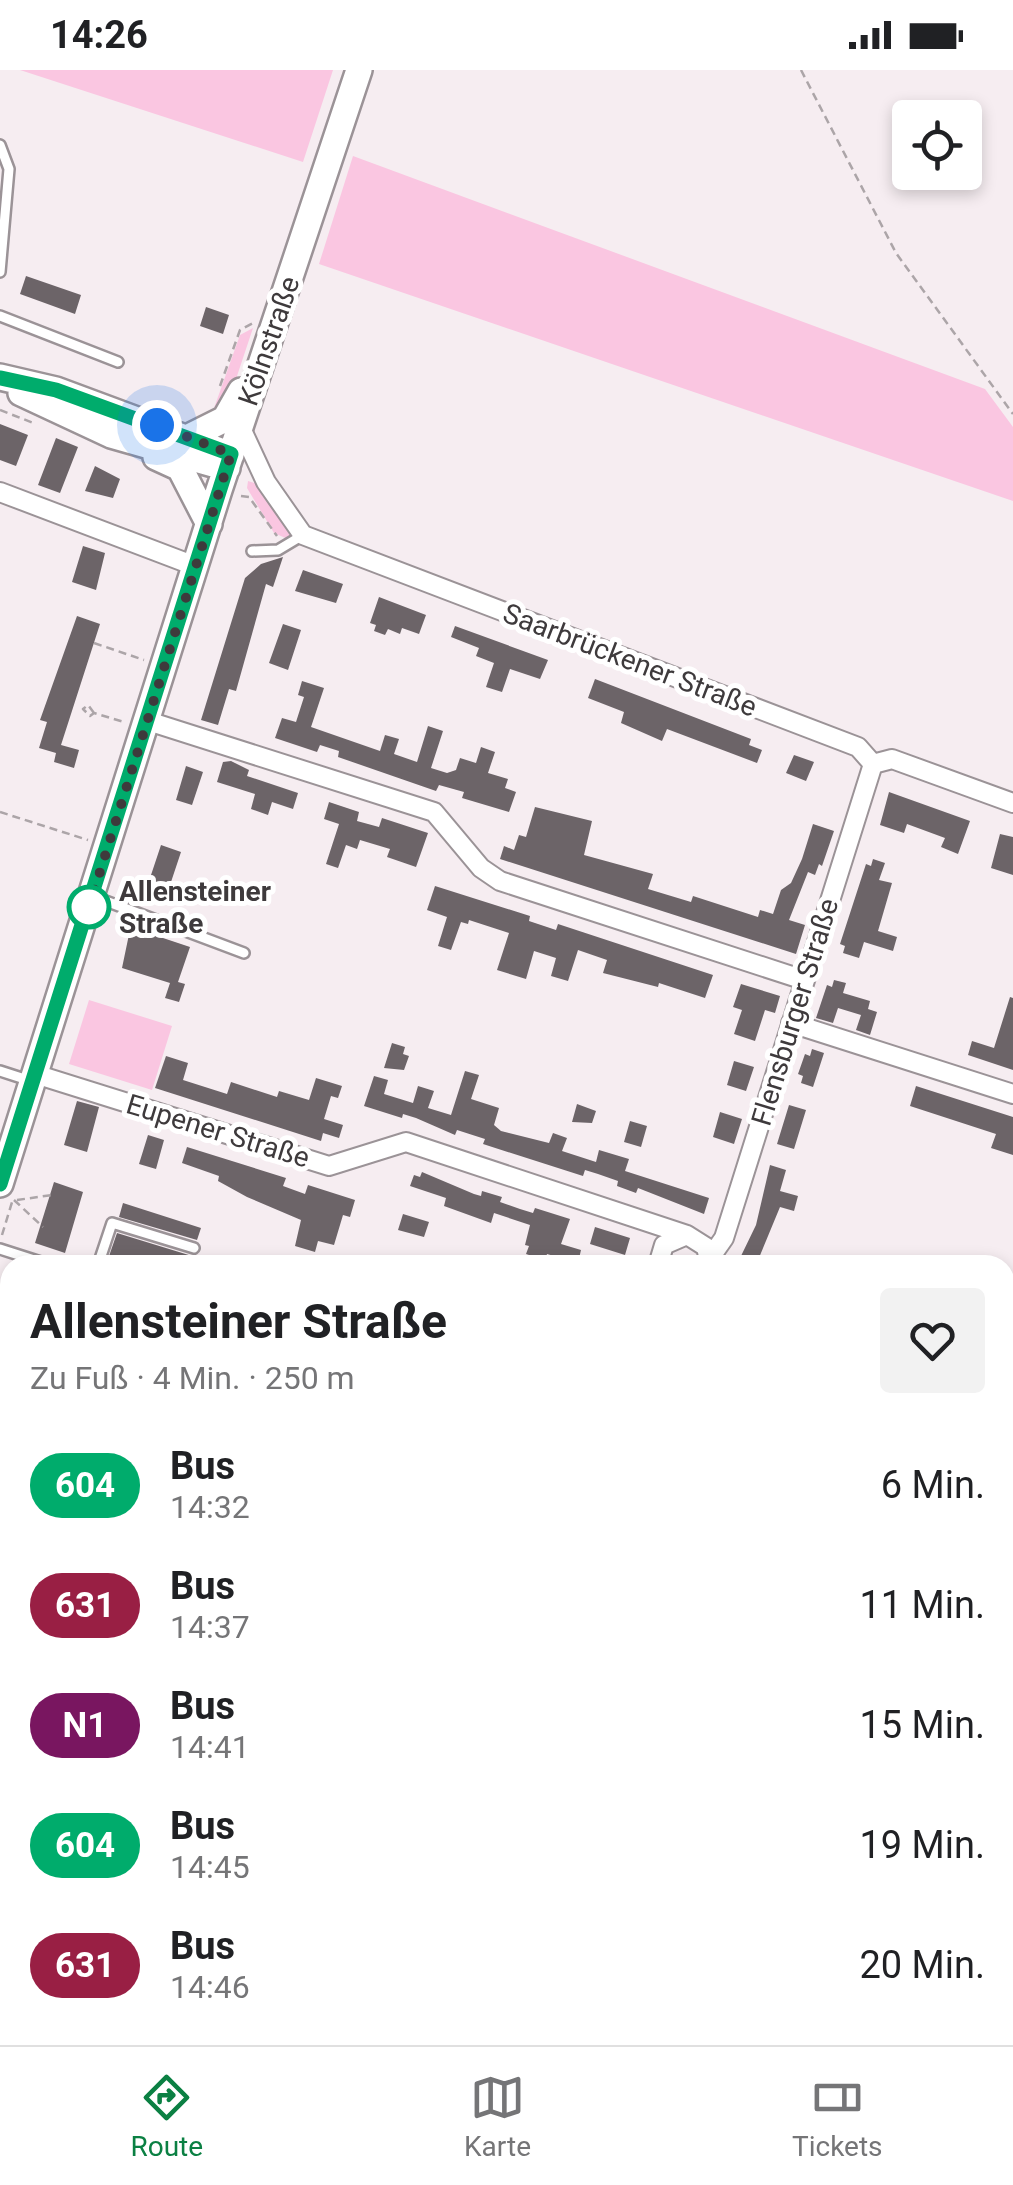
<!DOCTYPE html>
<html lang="de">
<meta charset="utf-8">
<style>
body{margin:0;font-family:Roboto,sans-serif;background:#f2f2f2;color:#202124;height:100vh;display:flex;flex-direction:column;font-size:38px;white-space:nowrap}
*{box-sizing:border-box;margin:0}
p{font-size:32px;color:#757577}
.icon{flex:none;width:55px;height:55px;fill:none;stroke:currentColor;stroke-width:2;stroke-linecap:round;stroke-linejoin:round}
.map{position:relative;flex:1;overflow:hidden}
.sheet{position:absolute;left:0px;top:1185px;width:1015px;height:790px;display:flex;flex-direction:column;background:#fff;border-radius:30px 30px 0 0;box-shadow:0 5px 15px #0003}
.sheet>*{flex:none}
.badge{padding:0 20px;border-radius:32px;font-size:35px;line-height:65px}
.tools{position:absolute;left:892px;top:30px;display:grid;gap:20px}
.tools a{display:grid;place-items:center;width:90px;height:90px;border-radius:10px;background:#fff;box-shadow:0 5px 15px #0003;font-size:50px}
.you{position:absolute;width:50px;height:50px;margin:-25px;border:8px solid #fff;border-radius:50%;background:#1a73e8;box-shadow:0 0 0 15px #1a73e833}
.map>.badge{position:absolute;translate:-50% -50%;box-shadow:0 0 0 5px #fff}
.round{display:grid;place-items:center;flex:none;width:105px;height:105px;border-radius:10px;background:#f2f2f2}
.summary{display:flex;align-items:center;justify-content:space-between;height:170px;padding:0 30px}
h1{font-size:48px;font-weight:700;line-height:75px}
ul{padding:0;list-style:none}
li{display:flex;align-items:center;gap:30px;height:120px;padding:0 30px}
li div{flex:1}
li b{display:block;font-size:38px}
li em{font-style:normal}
li .badge{min-width:110px;font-weight:700;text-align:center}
.status{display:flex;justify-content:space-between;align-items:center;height:70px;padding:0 50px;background:#fff;direction:ltr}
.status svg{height:28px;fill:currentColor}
.menu{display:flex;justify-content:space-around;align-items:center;height:140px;border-top:2px solid #e0e0e0;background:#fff;font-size:28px;color:#757577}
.menu a{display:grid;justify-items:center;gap:5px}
.menu .current{color:#0b8043}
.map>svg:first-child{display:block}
</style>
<div class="status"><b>14:26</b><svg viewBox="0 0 49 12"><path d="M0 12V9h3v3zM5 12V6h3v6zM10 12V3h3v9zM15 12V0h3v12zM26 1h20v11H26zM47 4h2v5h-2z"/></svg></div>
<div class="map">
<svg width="1013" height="1975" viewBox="0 0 1013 1975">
<rect width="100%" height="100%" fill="#f6edf1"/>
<path fill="#fac6e1" d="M20,0H333L303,92Z
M353,86L985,319L1013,357V431L319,194Z
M253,258L232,321L213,341L240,265Z
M248,411L258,414L291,463L290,470L274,463L247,418Z
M89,930L172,956L152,1020L69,994Z"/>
<path fill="#6c6468" d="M26,206L81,225L75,244L20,224Z
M206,237L229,245L223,264L200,256Z
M0,354L28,365L16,396L0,390Z
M56,368L78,377L60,423L38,415Z
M95,396L120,409L113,428L85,421Z
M83,476L105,483L96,520L72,512Z
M283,487L273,517L266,514L236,621L229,619L218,655L201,650L245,508L261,494Z
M303,500L343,514L336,533L295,521Z
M379,527L426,545L419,564L402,558L400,564L388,559L385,565L374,561L376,555L370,553Z
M77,546L100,554L61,675L79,680L74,698L54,692L56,683L39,678L47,652L40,650Z
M283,554L301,560L288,600L269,593Z
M455,556L548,590L540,609L510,599L502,622L486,617L494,593L476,586L479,578L451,567Z
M595,609L751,669L749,675L762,680L757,693L667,659L662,671L621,653L624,642L588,628Z
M302,611L324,618L311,657L380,681L385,665L399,669L394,684L417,692L428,656L443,661L431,698L447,703L456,700L460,688L476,693L481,677L495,682L488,703L508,709L505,718L516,722L509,742L462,728L464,722L439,715L436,721L338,687L339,681L320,675L317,682L275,668L282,648L296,652L304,627L298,625Z
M794,685L814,692L806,711L786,703Z
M231,691L249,700L247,706L298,723L293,739L272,732L268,745L251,739L255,724L217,712L223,692Z
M186,696L203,702L192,735L176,730Z
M889,722L970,751L958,784L941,777L945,768L907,754L904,763L880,755Z
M329,732L359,742L357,751L379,757L382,748L428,763L416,797L387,787L390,779L360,770L357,779L346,775L338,798L326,794L339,754L324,749Z
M535,737L592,751L584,785L653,804L648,819L691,832L693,826L758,847L760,840L773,844L781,820L791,813L802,789L813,754L834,761L822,796L819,794L815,805L808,802L789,850L805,855L796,884L500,789L504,776L514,780L519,765L526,767Z
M1000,764L1013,767V805L991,798Z
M161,775L181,782L169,818L149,811Z
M873,789L885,793L879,810L892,813L878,861L897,867L893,881L864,872L859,888L843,883L845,876L840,874L866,794L871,796Z
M435,816L530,846L529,851L556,860L558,854L713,905L705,928L659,913L658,917L603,903L607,890L578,880L568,911L551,906L556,888L534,881L526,909L497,900L509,863L469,850L468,854L461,852L451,880L438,876L447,847L427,840Z
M132,850L150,856L148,863L190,877L178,912L185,914L179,932L165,928L170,913L122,898Z
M834,910L846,913L843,923L870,931L868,939L877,942L870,965L856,960L861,945L838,938L833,953L816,948L827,915L832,917Z
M741,914L780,926L775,943L765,940L755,971L734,964L742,940L733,937Z
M1010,927L1013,928V1000L968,985L972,971L994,978Z
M392,973L405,977L403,984L409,986L404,1000L384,998Z
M812,979L824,983L813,1017L801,1013L803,1006L798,1004L805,984L810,986Z
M166,986L188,993L183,1010L227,1024L231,1012L277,1027L279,1021L309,1030L316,1008L342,1016L338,1028L331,1026L324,1049L343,1055L339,1068L323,1063L321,1071L155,1018Z
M734,991L754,997L746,1021L727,1015Z
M465,1001L479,1005L471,1029L499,1038L494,1055L501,1061L549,1073L553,1063L567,1068L562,1081L596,1092L599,1080L629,1089L625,1101L709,1128L704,1144L638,1118L636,1123L617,1116L618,1111L598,1104L585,1100L583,1106L483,1074L485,1069L457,1060L455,1065L416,1048L403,1044L402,1048L364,1036L374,1006L388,1010L384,1024L413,1033L418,1016L434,1021L428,1038L451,1045Z
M916,1016L1013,1047V1085L991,1078L996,1064L910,1036Z
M77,1031L99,1037L87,1082L64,1075Z
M577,1034L596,1041L592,1053L572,1052Z
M789,1035L806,1040L794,1079L777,1074Z
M720,1042L742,1049L734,1074L713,1067Z
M630,1051L647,1056L641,1077L624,1072Z
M148,1065L164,1070L156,1099L139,1094Z
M187,1077L286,1108L283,1116L305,1124L308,1115L355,1130L350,1147L343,1145L334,1175L318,1171L315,1182L295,1176L301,1150L247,1127L218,1111L219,1106L182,1093Z
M770,1095L786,1100L780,1121L798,1126L794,1141L780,1137L756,1195H744L746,1188L741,1186L756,1155Z
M422,1102L474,1124L481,1126L482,1121L502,1127L500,1132L520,1139L533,1143L535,1138L570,1149L561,1174L581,1180L578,1193L547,1184L544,1195H529L532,1186L526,1184L529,1176L525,1175L530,1155L494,1143L491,1153L444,1136L446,1128L410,1116L414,1105L420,1107Z
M54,1112L83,1122L65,1183L35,1173Z
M123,1133L201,1158L197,1170L119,1147Z
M403,1144L429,1152L424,1167L398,1160Z
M595,1157L630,1168L625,1185L590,1174Z
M117,1163L192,1186L189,1195H126L108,1189Z"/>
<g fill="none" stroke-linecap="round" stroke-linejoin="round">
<defs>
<path id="lane" d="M0,75L9,99L0,202
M0,246L118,292
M252,481L278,480L303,465
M95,827L244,883
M0,1001L31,1011
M0,1179L50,1195
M98,1195L112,1153L194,1178"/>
<path id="street" d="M240,356L266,412L303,465L858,677L873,694
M0,422L195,496
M148,651L434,742L481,798L500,811L804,910
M873,694L892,689L1013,733
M791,953L1013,1024
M35,1004L329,1096L406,1072L687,1165
M710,1188L724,1168L873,694
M658,1195L664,1175L687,1165L706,1177L710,1195
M1005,1303L1013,1305
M1005,1495L1013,1498
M1005,1597L1013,1572
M0,1599L10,1602
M0,1852L10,1847
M1005,1874L1013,1876
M427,1965V1975
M96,1975L100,1965
M457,1975L458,1965"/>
<path id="secondary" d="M0,307L56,320L231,385
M21,323L111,365L227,398
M191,366L225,349L241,321
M156,387L180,398L209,454
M0,1114L219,420L359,0"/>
</defs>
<use href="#lane" stroke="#9b9397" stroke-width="14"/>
<use href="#street" stroke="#9b9397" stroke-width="22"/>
<use href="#secondary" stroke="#9b9397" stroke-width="30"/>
<path stroke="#aca5a8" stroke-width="2.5" stroke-dasharray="8 5" stroke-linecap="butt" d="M801,0L896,183L1013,344
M220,316L240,260L255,252
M0,340L36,354
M241,426L249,427L277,466
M94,573L144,590
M94,643L88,635L83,639L90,646L94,643L124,652
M0,742L88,770
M14,1130L43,1157
M17,1130L52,1125
M2,1165L13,1129
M0,1412L10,1415
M0,1508L10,1512
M0,1576L10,1578
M0,1625L10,1628
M0,1811L8,1813
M1005,1853L1013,1855
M1005,1899L1013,1902
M196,1975L200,1965
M669,1975L686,1965"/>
<use href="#lane" stroke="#fff" stroke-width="9"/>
<use href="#street" stroke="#fff" stroke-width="18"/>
<use href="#secondary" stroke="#fff" stroke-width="25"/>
<path stroke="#7b7578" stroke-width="2.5" d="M442,1965L443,1975"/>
</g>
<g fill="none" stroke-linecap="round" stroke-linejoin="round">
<defs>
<path id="line" d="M0,1114L231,384L56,320L1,308"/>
</defs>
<use href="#line" stroke="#fff" stroke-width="22"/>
<use href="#line" stroke="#00ac6c" stroke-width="15"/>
<path stroke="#3e3a3c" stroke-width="10" stroke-dasharray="0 18" d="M89,837L231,384L157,355"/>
</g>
<circle fill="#fff" stroke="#00ac6c" stroke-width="5" cx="89" cy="837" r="20"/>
<g text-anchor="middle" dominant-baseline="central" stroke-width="10" stroke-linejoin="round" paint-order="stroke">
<g font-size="28" fill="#3e3a3c" stroke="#fff">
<text transform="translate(269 271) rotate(-71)">Kölnstraße</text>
<text transform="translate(630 590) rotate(21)">Saarbrückener Straße</text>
<text transform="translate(795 942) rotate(-73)">Flensburger Straße</text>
<text transform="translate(218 1061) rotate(17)">Eupener Straße</text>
</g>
<g font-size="28" font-weight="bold" fill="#3e3a3c" stroke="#fff" text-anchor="start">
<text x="119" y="821">Allensteiner<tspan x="119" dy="32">Straße</tspan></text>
</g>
</g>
</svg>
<div class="tools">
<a><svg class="icon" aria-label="locate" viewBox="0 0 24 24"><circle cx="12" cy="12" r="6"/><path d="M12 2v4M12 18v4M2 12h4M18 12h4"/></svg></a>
</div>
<div class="you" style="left:157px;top:355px"></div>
<section class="sheet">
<div class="summary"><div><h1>Allensteiner Straße</h1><p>Zu Fuß · 4 Min. · 250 m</p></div><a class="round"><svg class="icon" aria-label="heart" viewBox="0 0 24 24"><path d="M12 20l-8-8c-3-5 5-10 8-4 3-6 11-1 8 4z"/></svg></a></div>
<ul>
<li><span class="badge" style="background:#00ac6c;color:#fff">604</span><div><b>Bus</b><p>14:32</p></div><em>6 Min.</em></li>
<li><span class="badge" style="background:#991f44;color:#fff">631</span><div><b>Bus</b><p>14:37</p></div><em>11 Min.</em></li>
<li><span class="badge" style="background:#791660;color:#fff">N1</span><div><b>Bus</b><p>14:41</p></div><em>15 Min.</em></li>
<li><span class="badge" style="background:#00ac6c;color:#fff">604</span><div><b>Bus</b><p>14:45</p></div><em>19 Min.</em></li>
<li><span class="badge" style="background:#991f44;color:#fff">631</span><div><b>Bus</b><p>14:46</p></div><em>20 Min.</em></li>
</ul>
</section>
</div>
<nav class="menu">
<a class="current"><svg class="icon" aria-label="directions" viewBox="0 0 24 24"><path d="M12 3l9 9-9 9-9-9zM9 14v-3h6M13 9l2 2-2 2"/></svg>Route</a>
<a><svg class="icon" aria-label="map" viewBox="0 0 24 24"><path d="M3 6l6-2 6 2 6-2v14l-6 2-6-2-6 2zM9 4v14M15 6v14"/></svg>Karte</a>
<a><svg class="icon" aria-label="tickets" viewBox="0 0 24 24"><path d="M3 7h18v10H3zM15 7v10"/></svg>Tickets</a>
</nav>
